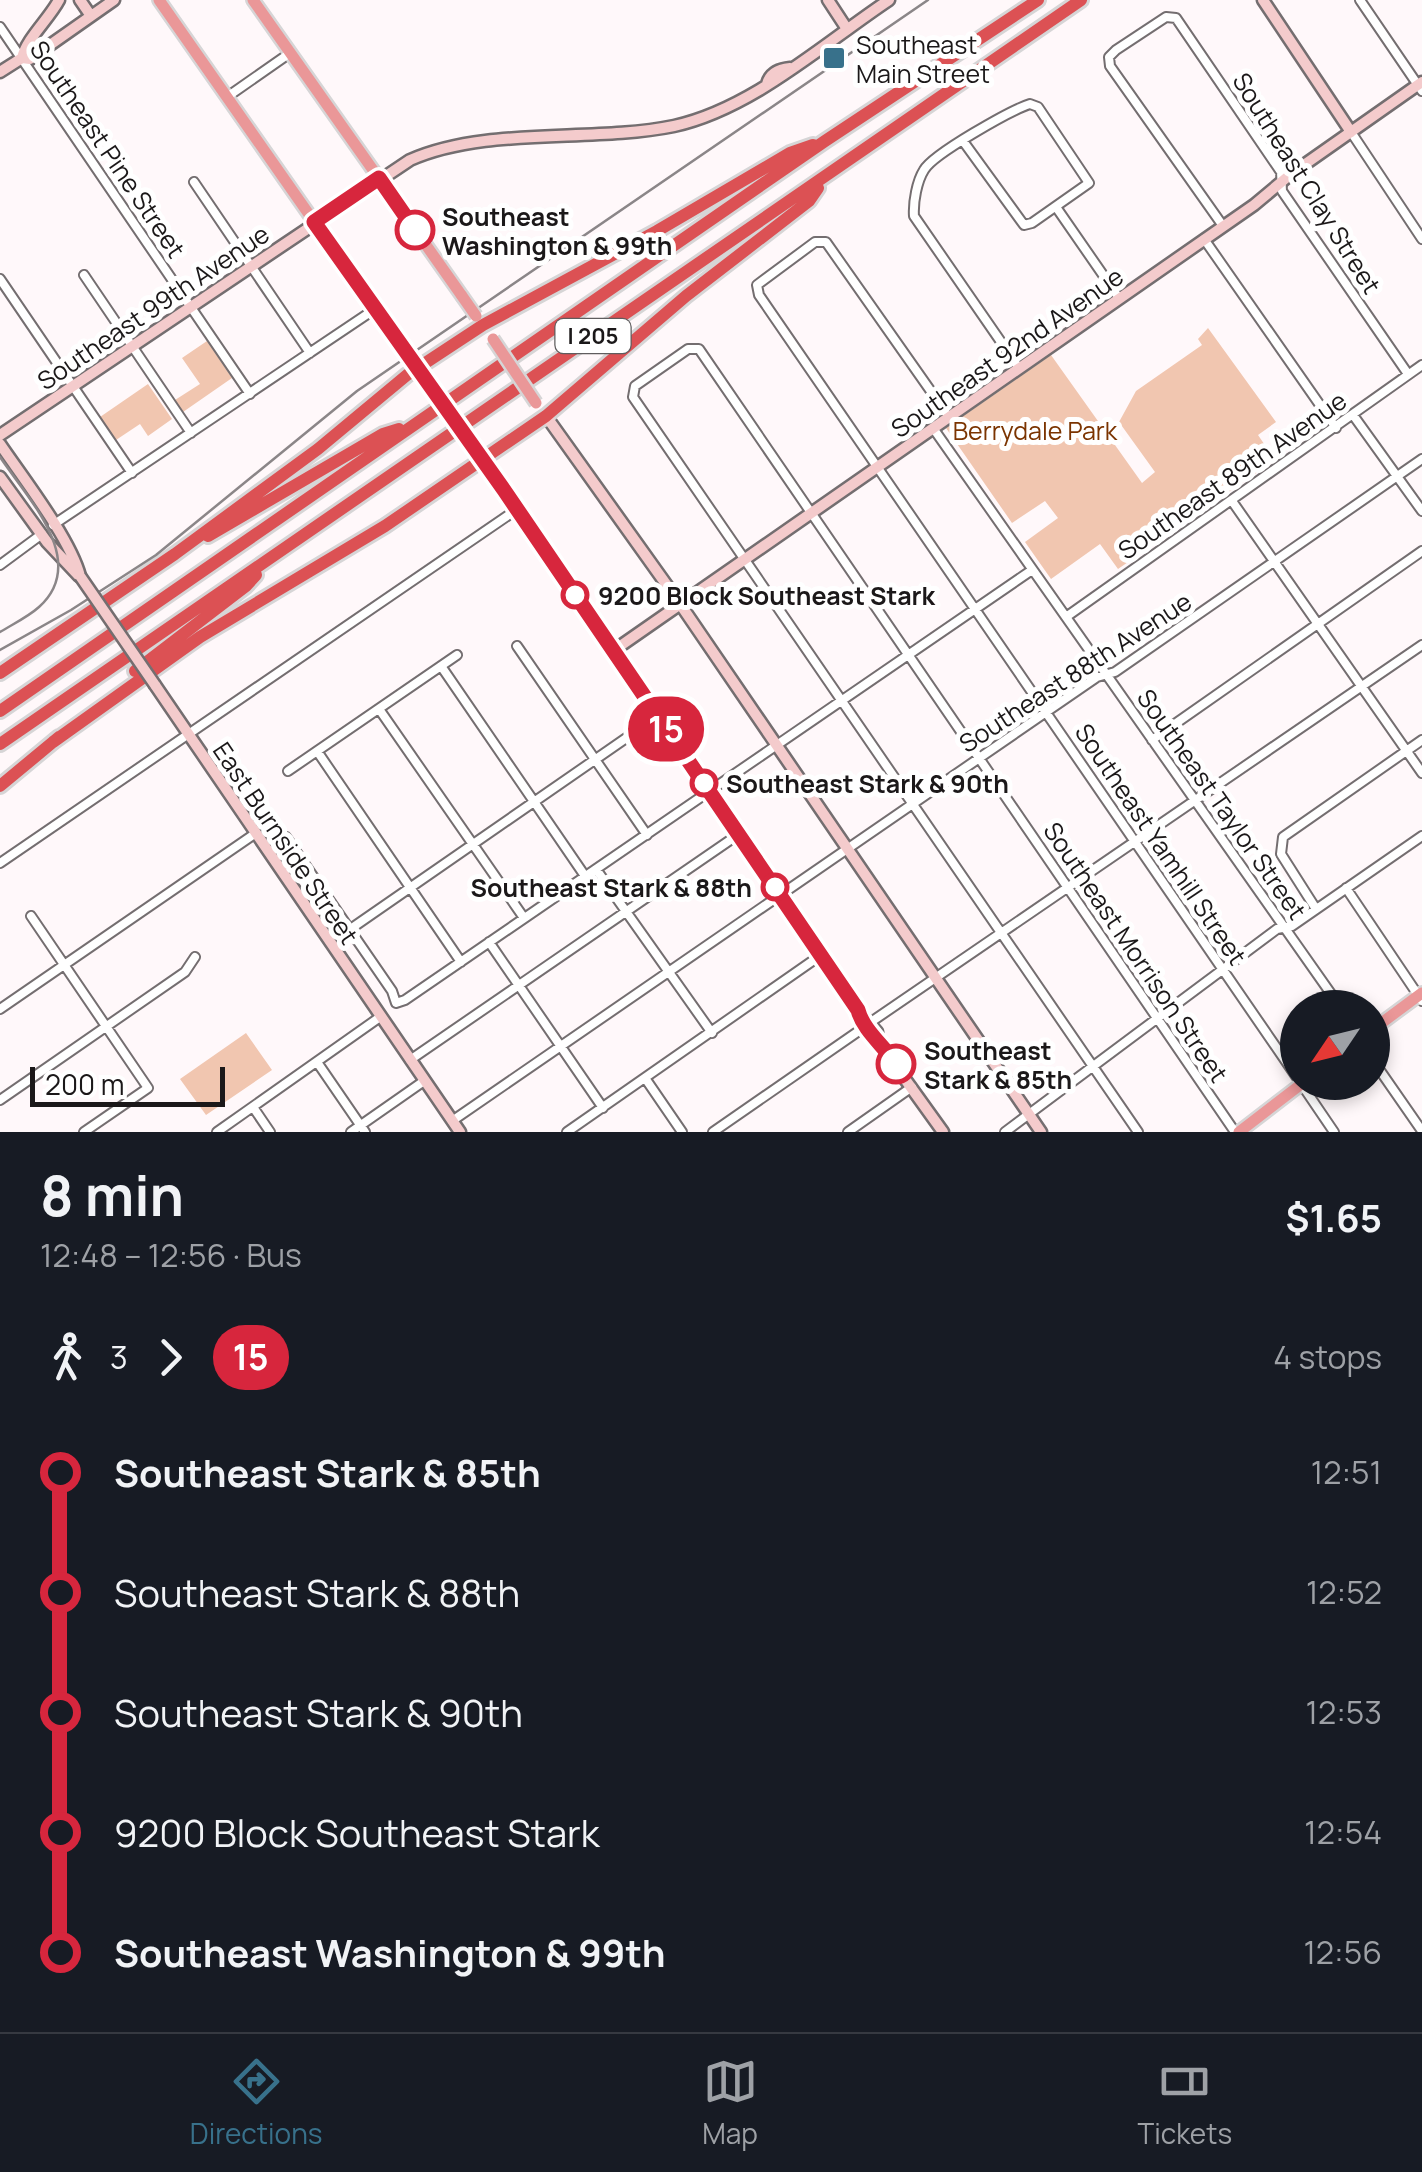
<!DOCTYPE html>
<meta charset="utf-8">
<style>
body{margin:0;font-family:Manrope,sans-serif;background:#20242c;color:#f1f3f6;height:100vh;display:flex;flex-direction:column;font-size:38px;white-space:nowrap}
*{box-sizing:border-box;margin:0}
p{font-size:32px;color:#9ea1a6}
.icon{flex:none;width:55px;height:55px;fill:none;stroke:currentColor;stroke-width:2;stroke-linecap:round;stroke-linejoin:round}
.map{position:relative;height:1132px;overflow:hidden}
.side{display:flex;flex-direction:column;background:#171b24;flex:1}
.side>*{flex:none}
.badge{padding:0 20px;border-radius:32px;font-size:35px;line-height:65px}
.needle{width:65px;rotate:235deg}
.buttons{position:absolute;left:1280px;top:990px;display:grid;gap:20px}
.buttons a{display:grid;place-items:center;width:110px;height:110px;border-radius:50%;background:#171b24;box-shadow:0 5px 15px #0003;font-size:50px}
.scale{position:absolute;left:30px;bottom:25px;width:195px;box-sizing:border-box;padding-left:10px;border:5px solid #1b1819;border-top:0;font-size:28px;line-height:35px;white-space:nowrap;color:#1b1819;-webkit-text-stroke:8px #fff;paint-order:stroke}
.map>.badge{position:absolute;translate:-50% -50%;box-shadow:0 0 0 5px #fff}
.legs{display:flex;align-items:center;gap:15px;height:110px;padding:0 40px;font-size:32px}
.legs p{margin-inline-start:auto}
.summary{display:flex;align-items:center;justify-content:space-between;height:170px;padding:0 40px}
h1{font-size:55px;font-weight:700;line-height:75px}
ul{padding:0 40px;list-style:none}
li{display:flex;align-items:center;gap:35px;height:120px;font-size:38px}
li i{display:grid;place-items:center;width:15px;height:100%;margin:0 12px;background:currentColor}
li i::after{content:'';width:25px;height:25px;margin:-12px;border:8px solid;border-radius:50%;background:#171b24}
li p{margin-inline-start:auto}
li:first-child i{background:linear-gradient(#0000 50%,currentColor 0)}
li:last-child i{background:linear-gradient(currentColor 50%,#0000 0)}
.tabs{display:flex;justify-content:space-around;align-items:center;height:140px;border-top:2px solid #363941;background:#171b24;font-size:28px;color:#9ea1a6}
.tabs a{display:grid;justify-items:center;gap:5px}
.tabs .on{color:#38718b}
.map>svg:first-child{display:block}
</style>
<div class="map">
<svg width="1422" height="1132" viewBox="0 0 1422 1132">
<rect width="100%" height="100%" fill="#fff8fa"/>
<path fill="#f1c6b0" d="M1208,328L1276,422L1258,435L1275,460L1118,569L1100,544L1051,579L1025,542L1058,518L1045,501L1012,523L946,428L1051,355L1142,483L1155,472L1119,422L1136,391L1202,345L1198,339Z
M207,341L232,378L183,412L175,400L200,384L182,358Z
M148,384L172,419L148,436L140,424L116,440L100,417Z
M246,1033L272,1070L206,1115L180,1079Z"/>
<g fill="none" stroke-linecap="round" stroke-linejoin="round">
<defs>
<path id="street" d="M1360,0L1422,91
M0,27L250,394
M227,97L290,53
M1351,132L1422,239
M963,141L1024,225L1032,223L1089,183L1038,107L1030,104C1011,110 933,154 924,170C917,181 913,202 914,216L1019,368
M194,182L310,353
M1056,207L1119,298
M1223,226L1110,66L1109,57L1116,50L1166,17L1176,18L1281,172L1282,191L1408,374
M1204,239L1336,428
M84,275L191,433
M0,279L132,473
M1353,415L1422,511
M949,417L826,242H815L757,285L759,295L1298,1079
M933,428L1341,1008
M1232,501L1422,773
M53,525L375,309
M0,565L42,534
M1066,617L1422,365
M517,646L647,835
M441,666L585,876
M379,709L524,918
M1152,740L1422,551
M317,751L461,962
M288,771L457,655
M286,837L392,991L396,1003
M0,863L516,510
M596,869L712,1033
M1346,888L1422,1001
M1316,909L1281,854L1283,837L1422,740
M31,916L148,1088L84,1132
M349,930L658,716
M489,942L603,1108
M396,1003L405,1000L1032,570
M0,1009L256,833
M871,1022L1422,645
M1372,1059L1422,1131
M410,1060L739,834
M317,1062L365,1132
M645,1078L682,1132
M1300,1082L1334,1132
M0,1100L185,972L195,957
M253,1107L270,1132
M452,1121L1097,677L1115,672L1422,459
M217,1132L380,1017
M351,1132L424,1081
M567,1132L821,955
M713,1132L866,1026
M848,1132L912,1087
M1005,1132L1277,929L1292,926L1422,836
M1138,1132L633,397L635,386L688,349H699L1235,1132"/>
<path id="secondary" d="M80,0L91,16
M828,0L847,29
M1263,0L1351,132
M22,58C27,38 49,19 59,0
M0,72L22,58L30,59L114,0
M767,84C770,73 779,69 790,68
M546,416L676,598L1041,1132
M0,435L410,160C487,126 591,143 674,126C752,109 823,44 889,0
M0,444C23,478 70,538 80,576
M483,461L858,1010L877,1032L878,1039
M0,477L47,542L79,576
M613,651L1254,205L1291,174L1422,82
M155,685L460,1132
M874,1036L943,1132"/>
<path id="primary" d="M159,0L399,343
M253,0L462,296
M1372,1030L1422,993
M1239,1132L1304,1082"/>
<path id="highway" d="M208,536L383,434L399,429
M135,671L246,586L256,575
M0,673L175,554L318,449L407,375L483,325L657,231L790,153L813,145
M0,711L825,141L1038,0
M53,742L200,637L385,526L546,416L686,296L809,201L818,188
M0,744L1081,0
M0,786L59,737"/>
</defs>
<use href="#street" stroke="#746e70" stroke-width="12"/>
<use href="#secondary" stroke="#746e70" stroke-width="15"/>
<use href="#primary" stroke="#d6d5d6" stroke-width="16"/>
<use href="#highway" stroke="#d6d5d6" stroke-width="18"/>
<use href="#street" stroke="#fff" stroke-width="8"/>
<use href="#secondary" stroke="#f4cbcc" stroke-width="10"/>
<use href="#primary" stroke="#ea9798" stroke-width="11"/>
<use href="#highway" stroke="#dc5154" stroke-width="12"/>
<path stroke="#8b8688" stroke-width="2.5" d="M0,457C27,498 90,561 39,607C28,617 13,624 0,632
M0,650L71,610L156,555L357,391L928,0"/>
<defs>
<path id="secondary-bridge" d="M80,576L155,685"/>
<path id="primary-bridge" d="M462,296L476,316
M493,339L536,403
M399,343L409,357
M428,382L474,449"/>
</defs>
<use href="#secondary-bridge" stroke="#746e70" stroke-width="15" stroke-linecap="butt"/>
<use href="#primary-bridge" stroke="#d6d5d6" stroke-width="16" stroke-linecap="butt"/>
<use href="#secondary-bridge" stroke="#f4cbcc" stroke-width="10"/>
<use href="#primary-bridge" stroke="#ea9798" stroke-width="11"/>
</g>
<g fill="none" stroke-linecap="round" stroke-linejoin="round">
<defs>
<path id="line-1" d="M415,230L379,178L314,222L504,490L858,1010C863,1030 884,1046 896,1064"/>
</defs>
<use href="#line-1" stroke="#fff" stroke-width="22"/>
<use href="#line-1" stroke="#d7263d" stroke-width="15"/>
</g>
<rect fill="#38718b" stroke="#fff" stroke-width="4" x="822" y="46" width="24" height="24" rx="5"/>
<g fill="#fff" stroke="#d7263d" stroke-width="5">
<circle cx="415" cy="230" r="18"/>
<circle cx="575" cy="595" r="12"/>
<circle cx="704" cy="783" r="12"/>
<circle cx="775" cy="887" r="12"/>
<circle cx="896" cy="1064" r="18"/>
</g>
<g text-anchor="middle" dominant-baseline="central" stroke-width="10" stroke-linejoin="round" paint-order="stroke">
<rect fill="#fff" stroke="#5f5d5e" stroke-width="2.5" x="555.5" y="319" width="75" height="34" rx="8"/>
<g font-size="22" font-weight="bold" fill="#1b1819">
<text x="593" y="336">I 205</text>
</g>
<g font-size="25" fill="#1b1819" stroke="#fff" text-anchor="start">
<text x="856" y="44">Southeast<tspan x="856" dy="29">Main Street</tspan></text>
</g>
<g font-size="25" fill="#1b1819" stroke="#fff">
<text transform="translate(108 149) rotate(56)">Southeast Pine Street</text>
<text transform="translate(1307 183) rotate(58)">Southeast Clay Street</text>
<text transform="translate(153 307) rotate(-34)">Southeast 99th Avenue</text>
<text transform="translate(1007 352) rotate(-35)">Southeast 92nd Avenue</text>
<text transform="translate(1232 475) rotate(-35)">Southeast 89th Avenue</text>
<text transform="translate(1075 672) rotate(-33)">Southeast 88th Avenue</text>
<text transform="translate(1222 804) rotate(55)">Southeast Taylor Street</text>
<text transform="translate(286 843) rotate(56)">East Burnside Street</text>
<text transform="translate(1161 844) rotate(56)">Southeast Yamhill Street</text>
<text transform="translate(1136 952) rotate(56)">Southeast Morrison Street</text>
</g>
<g font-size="25" font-weight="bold" fill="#1b1819" stroke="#fff" text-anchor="start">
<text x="442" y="216">Southeast<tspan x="442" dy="29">Washington &amp; 99th</tspan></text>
<text x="598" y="595">9200 Block Southeast Stark</text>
<text x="726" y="783">Southeast Stark &amp; 90th</text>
<text x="752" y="887" text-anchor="end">Southeast Stark &amp; 88th</text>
<text x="924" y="1050">Southeast<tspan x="924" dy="29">Stark &amp; 85th</tspan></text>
</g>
<g font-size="25" fill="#7b3401" stroke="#fff">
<text x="1035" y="430">Berrydale Park</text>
</g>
</g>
</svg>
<div class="buttons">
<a><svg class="needle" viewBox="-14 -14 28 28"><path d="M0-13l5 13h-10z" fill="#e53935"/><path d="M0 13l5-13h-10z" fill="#9ea1a6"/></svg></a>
</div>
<div class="scale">200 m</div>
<b class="badge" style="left:666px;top:729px;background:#d7263d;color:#fff">15</b>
</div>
<section class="side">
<div class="summary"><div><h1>8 min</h1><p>12:48 – 12:56 · Bus</p></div><b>$1.65</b></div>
<div class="legs"><svg class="icon" aria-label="walk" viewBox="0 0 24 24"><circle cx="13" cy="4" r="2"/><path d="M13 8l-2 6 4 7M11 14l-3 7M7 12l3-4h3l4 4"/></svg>3<svg class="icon" aria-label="forward" viewBox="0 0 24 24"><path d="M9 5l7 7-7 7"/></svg><b class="badge" style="background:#d7263d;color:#fff">15</b><p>4 stops</p></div>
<ul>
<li><i style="color:#d7263d"></i><b>Southeast Stark &amp; 85th</b><p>12:51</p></li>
<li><i style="color:#d7263d"></i><span>Southeast Stark &amp; 88th</span><p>12:52</p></li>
<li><i style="color:#d7263d"></i><span>Southeast Stark &amp; 90th</span><p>12:53</p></li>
<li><i style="color:#d7263d"></i><span>9200 Block Southeast Stark</span><p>12:54</p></li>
<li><i style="color:#d7263d"></i><b>Southeast Washington &amp; 99th</b><p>12:56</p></li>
</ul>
</section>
<nav class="tabs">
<a class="on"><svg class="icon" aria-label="directions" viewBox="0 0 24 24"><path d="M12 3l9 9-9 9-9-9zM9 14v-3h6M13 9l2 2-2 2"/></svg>Directions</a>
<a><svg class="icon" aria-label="map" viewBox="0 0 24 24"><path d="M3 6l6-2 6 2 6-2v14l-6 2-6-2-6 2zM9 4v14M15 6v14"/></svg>Map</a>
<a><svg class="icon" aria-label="tickets" viewBox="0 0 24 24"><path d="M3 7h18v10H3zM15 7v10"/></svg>Tickets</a>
</nav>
